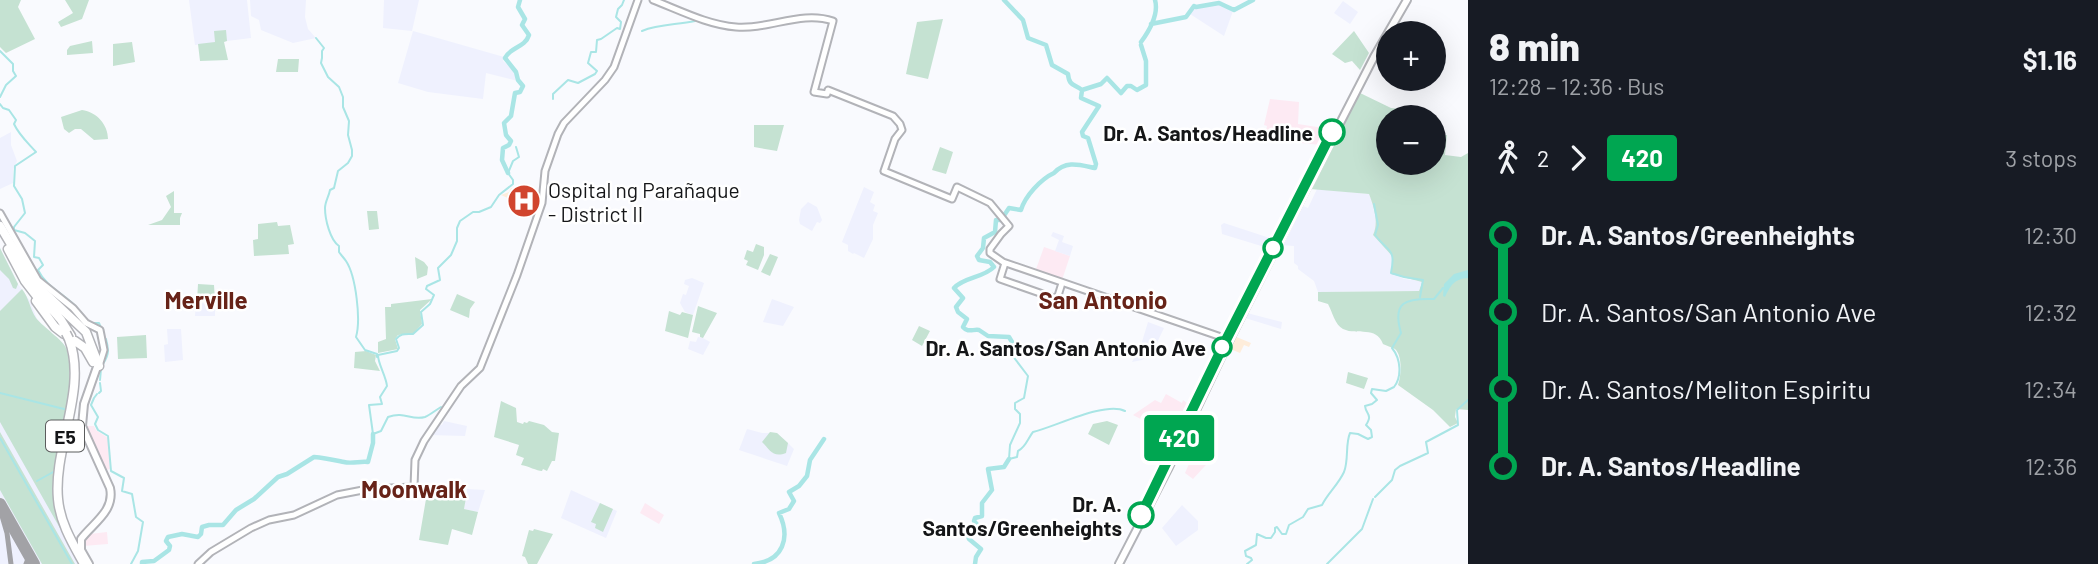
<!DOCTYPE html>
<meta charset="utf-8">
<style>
body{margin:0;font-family:Barlow,sans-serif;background:#20242c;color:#f1f3f6;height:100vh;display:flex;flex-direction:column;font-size:26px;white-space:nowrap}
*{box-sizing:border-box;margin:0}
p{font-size:23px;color:#9ea1a6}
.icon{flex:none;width:38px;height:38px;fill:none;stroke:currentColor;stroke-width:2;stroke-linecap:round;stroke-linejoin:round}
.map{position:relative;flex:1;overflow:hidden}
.sheet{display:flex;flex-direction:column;background:#171b24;width:630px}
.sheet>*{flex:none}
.badge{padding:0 14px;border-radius:5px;font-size:24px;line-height:46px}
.buttons{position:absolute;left:1376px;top:21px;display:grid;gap:14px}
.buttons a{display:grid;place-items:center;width:70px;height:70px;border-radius:50%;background:#171b24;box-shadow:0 7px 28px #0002;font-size:35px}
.map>.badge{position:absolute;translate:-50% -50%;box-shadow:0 0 0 4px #fff}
.legs{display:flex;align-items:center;gap:10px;height:77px;padding:0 21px;font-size:23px}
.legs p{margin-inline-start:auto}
.summary{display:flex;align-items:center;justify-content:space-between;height:119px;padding:0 21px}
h1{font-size:38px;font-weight:800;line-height:52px}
ul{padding:0 21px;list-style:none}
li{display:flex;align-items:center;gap:24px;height:77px;font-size:26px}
li i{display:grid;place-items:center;width:10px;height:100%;margin:0 9px;background:currentColor}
li i::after{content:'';width:18px;height:18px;margin:-9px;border:5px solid;border-radius:50%;background:#171b24}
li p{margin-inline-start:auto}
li:first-child i{background:linear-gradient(#0000 50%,currentColor 0)}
li:last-child i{background:linear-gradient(currentColor 50%,#0000 0)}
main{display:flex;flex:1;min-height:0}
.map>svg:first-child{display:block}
</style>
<main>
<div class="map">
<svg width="1468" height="564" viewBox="0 0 1468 564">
<rect width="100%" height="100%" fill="#f9fafe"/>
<path fill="#fdeaf3" d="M1270,99L1299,102L1298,124L1330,129L1321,145L1264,139L1267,126L1264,125Z
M1044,247L1070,256L1062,280L1035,272Z
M1166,394L1182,403L1183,400L1192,407L1190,411L1180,407L1190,412L1177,438L1133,415L1155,400L1161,403Z
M85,426H94L96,430L108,438L110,469L106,470Z
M1187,441L1198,446L1201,441L1216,454L1193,479L1185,473L1192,457L1182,452Z
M645,503L664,515L659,524L640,513Z
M107,532L108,544L83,546L90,534Z"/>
<path fill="#eff1fe" d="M189,0H247L251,38L195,45Z
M250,0H306L305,17L308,29L316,38L293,43L261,30L259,20L251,16Z
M384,0H419L412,31L383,28Z
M1343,1L1358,12L1350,24L1334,13Z
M1220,4L1233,11L1224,36L1190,14L1193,9Z
M413,31L504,57L503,61L516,72L518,81L486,73L483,99L428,92L398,83Z
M11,132V145L17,161L13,169V183L0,189V138Z
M864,187L874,192L870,202L875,205L873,211L878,213L873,225V239L864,258L854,253L853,254L848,251V245L842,242Z
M1317,189L1369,194L1374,205L1377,227L1373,235L1393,257L1398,276L1404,279L1422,281L1419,291L1318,292L1314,281L1298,269V266L1294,263V246L1281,245L1301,205L1308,208Z
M808,202L817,207L822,220L820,223L817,222L812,231L800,224L799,220L801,209Z
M1224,223L1276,240L1271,249L1222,234L1221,225Z
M1053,232L1064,236L1062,242L1073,246L1070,256L1055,251L1059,240L1051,236Z
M0,248L18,284L30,301L37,319L53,336L64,344L67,349L70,372L69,387L54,487V502L61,530L81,564H0Z
M692,278L704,283L693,315L685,312L680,303L683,294L686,295L689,286L684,284L685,280Z
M772,299L794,307L783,326L763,322Z
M196,303L215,304V316H195Z
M1247,313L1282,322L1281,329L1245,318Z
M1148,322L1164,328L1152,353L1142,360L1132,362L1141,345Z
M167,329H181L183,360L165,362L164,345L168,344Z
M698,337L703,338L710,342L703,355L688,349L690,341L696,342Z
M444,421L467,426L465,436L429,435L436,424L442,425Z
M747,429L762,433H777L789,444L794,449L787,466L739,450Z
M467,489L485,490L478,512L464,509Z
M571,490L617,511L606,538L561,518Z
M1182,505L1198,521V530L1176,546L1162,528Z"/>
<path fill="#feeddb" d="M511,188L535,199L534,203L539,205L537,211L501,195L509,192Z
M1234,336L1251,343L1249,347L1244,345L1240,353L1228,348Z"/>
<path fill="#c5e2d2" d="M0,0H21L18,7L35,39L6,53L0,47Z
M65,0H89L82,19L61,27L58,22L73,13Z
M943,19L928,79L906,74L917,22Z
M226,30L227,41L224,42L228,60L200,61L198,44L215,42L214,31Z
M1354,31L1369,53L1360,70L1352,61L1345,63L1332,54Z
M92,41L93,53L67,55V50L70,46Z
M132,42L135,62L113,66V44Z
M278,59H299L298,72H276Z
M1358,92L1391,108L1401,109L1416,115L1421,112L1424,117H1388V163H1433V131L1436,135H1447L1445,155L1461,157L1468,153V410L1456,409L1455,417L1458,423L1450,427L1433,410L1398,385C1401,377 1403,356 1395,349C1393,348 1385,345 1383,344C1376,325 1358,336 1343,329C1335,325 1332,311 1328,304L1318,301V292L1419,291L1422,282L1391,274L1393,257L1373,235C1379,222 1374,207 1369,194L1310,189Z
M82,110C97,112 108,125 108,139L94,140L81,129H75L69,133L64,129L61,117Z
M754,125H784L777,151L754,147Z
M940,147L953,152L946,174L932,170Z
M174,191V213H182L180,218V225H148L162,220L171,207L166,196Z
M367,211H377L379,229L369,230Z
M277,222L278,226L290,225L294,244L288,245L289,254L254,256L253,240L258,239V224Z
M756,244L764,247V255L758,270L746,265L748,261L744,259L747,250L753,252Z
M0,248L18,284L16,289L13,288L9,279L0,270Z
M770,254L778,257L770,276L761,272Z
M415,257L424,262L428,267L427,275L417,279Z
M198,284L214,285L215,301H197Z
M22,289C29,298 30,309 36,318C43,327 63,340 66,348C77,376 59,454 54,487V502L61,530L0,422V311Z
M457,294L475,302L470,309L469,318L450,310Z
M432,299L420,310L422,324L414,333L398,335L395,339L398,349L378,353V342L386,339L385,307H391V304Z
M698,306L717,313L703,338L700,337V334L692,332Z
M669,311L680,315L682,312L693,315L688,338L665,331Z
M919,326L930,331L922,346L912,340Z
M146,335L147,358L118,359L117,337Z
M366,351L376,355L375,361L380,371L354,368L355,352Z
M1348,372L1368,378L1364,389L1346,383Z
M501,401L516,408L517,422L523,424L524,422L527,423L529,421L544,425L552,432L559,433L555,461H552L547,471L543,469L542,471C537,471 528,466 521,465L524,458L516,455L519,445L494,437Z
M1107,421L1118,425L1109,445L1088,434L1093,424Z
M0,432L75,564H42L0,490Z
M770,432L777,433L788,443L786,453C773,458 770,450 762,442Z
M439,498H466L464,509L478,512L472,535L452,529L448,545L419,540L426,499Z
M600,503L613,509L603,532L595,528L596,524L591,522Z
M534,529L553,534L537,564H528L525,557L522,556L529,530L533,531Z"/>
<path fill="#a9e5e5" d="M1468,270V278C1454,279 1451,285 1445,297L1443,296L1444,284L1454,274Z"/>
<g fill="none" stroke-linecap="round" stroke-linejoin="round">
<path stroke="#a9e5e5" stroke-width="2" d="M642,31C659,24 677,25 695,21
M316,38L324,48L322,51V58L321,63L328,77L339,87L343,97V107L349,121L348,135L352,150V156L348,163L338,171L334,188L330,190C329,196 325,202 325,208C325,219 330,240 339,246V252C341,255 344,258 346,261C356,276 361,320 356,337L365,350L377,354V357
M0,51L13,64V71L16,76L6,85L0,97
M553,99V94L568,80L578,83L595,74L597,71L588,63L591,52H596L597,40L601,39L617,28L620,29L621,22L616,17L618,9L622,5L624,0
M0,104L3,108L9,110L16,120L14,124C19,135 28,143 36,152L15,166L14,186L22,199L25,213L14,227V230L25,233L35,241L34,257L39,258L43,265L38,270C48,291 74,297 85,319
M1374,204L1378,225L1375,235C1389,253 1396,248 1391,273L1404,277L1423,280L1420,297
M89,323H99L104,335
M1012,342V355L1028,376L1024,398L1015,403V409L1020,414V423L1010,445L1009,459L1017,457L1018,451C1026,447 1028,438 1033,432C1055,427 1105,401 1125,411
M103,364C109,355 109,350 106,339
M100,380L101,369
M0,393L64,409
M99,393L101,391L100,383
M97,394L94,398L91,405L98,417L95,424L98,430L108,436L111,471L124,478L122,491L132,494L136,517L143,522L138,551L131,564
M441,407C436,410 430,415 425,417C411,421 405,411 388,417L381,431L373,434L369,405L382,404L380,397L387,386C386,376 378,364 378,355L397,351L399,348L396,339C401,333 405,334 413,334L423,325L421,312L430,304L434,295L426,289L427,286L440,280L438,268L451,255L457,241V228L460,221L473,212H479L491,207L499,195L513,184V180L508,173L513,161L519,157L516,147
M0,438L72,564
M37,481L55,471
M1375,497L1392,480L1395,470L1400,466L1428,453L1426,442L1458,425L1457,410L1468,400
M1247,564L1252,560L1251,558L1246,556L1245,551L1256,545L1257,534L1266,538H1271L1275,532V528L1277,527L1282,534H1286L1289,525L1303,517L1308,509L1322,505C1328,493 1338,485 1344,472C1349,459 1345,445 1350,433L1358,434L1368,439L1372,437L1371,430L1366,425C1373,414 1366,415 1365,406L1372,404L1377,400L1371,393L1372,389L1386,391L1394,387C1402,377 1401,359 1392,348L1401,333C1392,302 1405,298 1434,299L1443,288
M1327,564L1362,529L1373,499"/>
<path stroke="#a9e5e5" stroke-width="4.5" d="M1004,0L1023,20L1028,38L1046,45L1052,65L1068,74C1069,86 1074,84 1082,90L1081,98L1099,106L1082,132L1083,136L1088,138L1096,164L1095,168C1080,165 1066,160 1054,173C1041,179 1025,196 1021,210L1009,208L1001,220H996L995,232L984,238L983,248L977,256L979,260L990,262L994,267C983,278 964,277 954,288L963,298L956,307L958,312L967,319L963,327C968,333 973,329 979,330L988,336L1009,337L1012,342
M1151,24L1186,17L1194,6L1196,7L1219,3L1234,10L1253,0
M1141,42C1149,31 1159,14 1155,0
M1082,90L1101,84L1107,78L1121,93L1127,86H1131L1137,90L1146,85V61L1141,45
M508,173L502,160L503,148L509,145L511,141L506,135L504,123L511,116L515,93L520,92L523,86L518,80L516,72L505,58C510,47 525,48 529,35L522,25L525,19L518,7L520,0
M142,564V562L154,561L169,550L170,546L166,541L168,537L182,534L198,537L201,534L202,527L209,525H223L236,510L254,499L278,477L287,474L314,457C325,458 334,460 344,462C351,464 361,461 368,462L373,443V434
M754,564C783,561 791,538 779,513L789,509L794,501L789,492L799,486L807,476L810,460L824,439
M975,564L976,557L981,549L969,539L967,533L970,530L979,531L980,528L974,521L975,518L982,516V503L992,490L988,469L1004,467L1009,459"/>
<path stroke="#a2a2a6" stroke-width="5" d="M0,509L7,533L11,564
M26,564L28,559L27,552"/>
<path stroke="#a2a2a6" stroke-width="12" d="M0,504L34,564"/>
<defs>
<path id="secondary" d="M653,0C679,10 708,25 736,27C769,30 801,10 833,21L814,92L827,94L828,90L893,116L900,124L902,130L895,139L884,171L952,199L957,187L990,203L1009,226L1001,234L990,249V253L1003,262L1230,340
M0,213L38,280L73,308L86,323L100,330L104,350L99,366
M1005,263L1000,279L1057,299L1062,283
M198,564L211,552L251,528L269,520L294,515L337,495L368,489L414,487L415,460L424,441L461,386L480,368L517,275L542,203L545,171L558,134L564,123L605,80L614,67L638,0"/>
<path id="primary" d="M89,564L81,550V539C93,523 115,511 110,488L82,426L84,404L98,364
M1119,564L1168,469L1226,347L1281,238L1374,57L1407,0"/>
<path id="motorway" d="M0,226L34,283L86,332L99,366
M8,249L25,281L42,303
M41,297L61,320L71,336
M36,301L55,327L64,334
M69,339C88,389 53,448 58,499C60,523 73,544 84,564
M75,341L85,348L93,362"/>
</defs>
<use href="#secondary" stroke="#b2b3b8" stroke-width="9"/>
<use href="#primary" stroke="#b2b3b8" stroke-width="10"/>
<use href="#motorway" stroke="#b2b3b8" stroke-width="11"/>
<use href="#secondary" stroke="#fff" stroke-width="5"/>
<use href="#primary" stroke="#fff" stroke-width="6"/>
<use href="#motorway" stroke="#fff" stroke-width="8"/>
<defs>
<path id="motorway-bridge" d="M66,333L69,339"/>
</defs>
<use href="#motorway-bridge" stroke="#b2b3b8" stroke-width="11" stroke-linecap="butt"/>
<use href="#motorway-bridge" stroke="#fff" stroke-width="8"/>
</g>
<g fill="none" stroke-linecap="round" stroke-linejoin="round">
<defs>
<path id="line-1" d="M1141,515L1227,338L1332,132"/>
</defs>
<use href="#line-1" stroke="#fff" stroke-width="16"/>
<use href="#line-1" stroke="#00a651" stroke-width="10"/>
</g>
<defs>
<symbol id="hospital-disc" viewBox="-11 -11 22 22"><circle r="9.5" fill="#d1452e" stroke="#fff"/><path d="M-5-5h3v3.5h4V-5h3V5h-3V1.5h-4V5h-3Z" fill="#fff"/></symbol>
</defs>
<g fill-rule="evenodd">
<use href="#hospital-disc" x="505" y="182" width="38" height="38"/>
</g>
<g fill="#fff" stroke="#00a651" stroke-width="3.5">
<circle cx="1332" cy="132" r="12"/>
<circle cx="1273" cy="248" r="9"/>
<circle cx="1222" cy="347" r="9"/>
<circle cx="1141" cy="515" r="12"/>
</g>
<g text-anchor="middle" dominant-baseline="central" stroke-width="5" stroke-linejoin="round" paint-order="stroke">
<rect fill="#fff" stroke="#5b5c5d" stroke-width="2" x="46" y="420.5" width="38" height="31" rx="5"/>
<g font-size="19" font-weight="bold" fill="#151618">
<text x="65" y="436">E5</text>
</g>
<g font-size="21" font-weight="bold" fill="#151618" stroke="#fff" text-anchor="end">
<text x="1313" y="132">Dr. A. Santos/Headline</text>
<text x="1206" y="347">Dr. A. Santos/San Antonio Ave</text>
<text x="1122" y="503">Dr. A.<tspan x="1122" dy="24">Santos/Greenheights</tspan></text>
</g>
<g font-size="21" fill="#151618" stroke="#fff" text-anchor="start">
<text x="548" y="189">Ospital ng Parañaque<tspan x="548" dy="24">- District II</tspan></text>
</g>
<g font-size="24" font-weight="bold" fill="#672318" stroke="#fff">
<text x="206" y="299">Merville</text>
<text x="1103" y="299">San Antonio</text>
<text x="414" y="488">Moonwalk</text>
</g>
</g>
</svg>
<div class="buttons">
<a>+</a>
<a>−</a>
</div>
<b class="badge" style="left:1179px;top:438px;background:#00a651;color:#fff">420</b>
</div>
<section class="sheet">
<div class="summary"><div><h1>8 min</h1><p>12:28 – 12:36 · Bus</p></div><b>$1.16</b></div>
<div class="legs"><svg class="icon" aria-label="walk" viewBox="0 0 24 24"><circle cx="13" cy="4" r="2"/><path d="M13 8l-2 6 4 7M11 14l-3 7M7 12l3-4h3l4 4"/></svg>2<svg class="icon" aria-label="forward" viewBox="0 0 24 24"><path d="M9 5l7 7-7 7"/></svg><b class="badge" style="background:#00a651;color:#fff">420</b><p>3 stops</p></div>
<ul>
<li><i style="color:#00a651"></i><b>Dr. A. Santos/Greenheights</b><p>12:30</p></li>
<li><i style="color:#00a651"></i><span>Dr. A. Santos/San Antonio Ave</span><p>12:32</p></li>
<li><i style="color:#00a651"></i><span>Dr. A. Santos/Meliton Espiritu</span><p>12:34</p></li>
<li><i style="color:#00a651"></i><b>Dr. A. Santos/Headline</b><p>12:36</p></li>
</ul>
</section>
</main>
